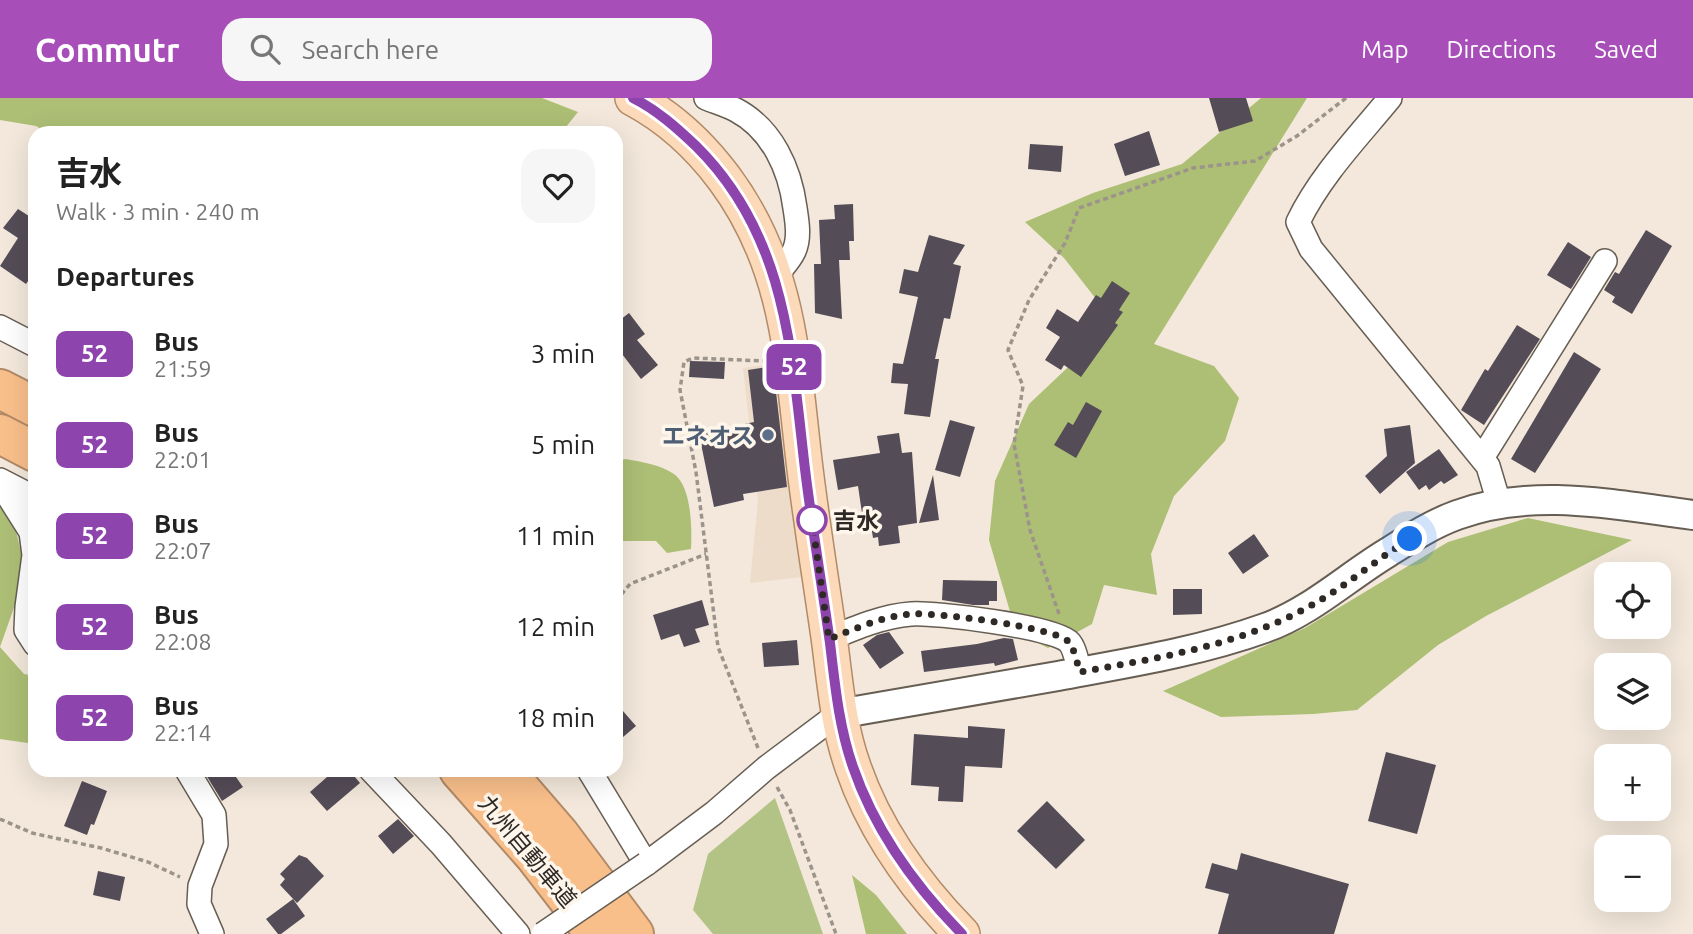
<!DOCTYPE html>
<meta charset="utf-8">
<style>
body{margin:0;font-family:Ubuntu,"Noto Sans JP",sans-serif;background:#f6f6f6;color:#222;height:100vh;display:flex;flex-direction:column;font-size:26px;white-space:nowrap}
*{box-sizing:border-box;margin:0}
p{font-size:23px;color:#767676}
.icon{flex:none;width:38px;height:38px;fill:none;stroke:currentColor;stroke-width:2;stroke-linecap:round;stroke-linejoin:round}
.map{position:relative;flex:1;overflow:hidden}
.panel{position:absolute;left:28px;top:28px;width:595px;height:651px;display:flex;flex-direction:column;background:#fff;border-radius:21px;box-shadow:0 7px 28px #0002}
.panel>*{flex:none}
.badge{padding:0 14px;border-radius:10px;font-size:24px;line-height:46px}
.controls{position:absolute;left:1594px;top:464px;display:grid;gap:14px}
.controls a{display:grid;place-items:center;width:77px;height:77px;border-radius:14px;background:#fff;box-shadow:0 7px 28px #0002;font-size:35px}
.you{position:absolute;width:35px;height:35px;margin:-18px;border:5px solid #fff;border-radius:50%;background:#1a73e8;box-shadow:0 0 0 10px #1a73e833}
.map>.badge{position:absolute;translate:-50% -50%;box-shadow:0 0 0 4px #fff}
h2{padding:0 28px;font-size:26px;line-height:63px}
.round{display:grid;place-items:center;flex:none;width:74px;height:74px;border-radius:21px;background:#f6f6f6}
.overview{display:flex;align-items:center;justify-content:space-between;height:119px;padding:0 28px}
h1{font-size:33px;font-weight:700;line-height:52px}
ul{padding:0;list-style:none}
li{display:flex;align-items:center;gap:21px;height:91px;padding:0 28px}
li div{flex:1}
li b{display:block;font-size:26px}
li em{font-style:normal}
li .badge{min-width:77px;font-weight:700;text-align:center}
header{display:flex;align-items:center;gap:42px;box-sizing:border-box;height:98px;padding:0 35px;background:#a84eb9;color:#fff}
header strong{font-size:33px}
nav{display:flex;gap:38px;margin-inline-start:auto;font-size:24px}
.search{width:490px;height:63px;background:#f6f6f6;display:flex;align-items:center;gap:18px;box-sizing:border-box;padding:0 24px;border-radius:21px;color:#767676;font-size:26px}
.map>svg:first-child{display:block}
</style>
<header>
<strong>Commutr</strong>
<div class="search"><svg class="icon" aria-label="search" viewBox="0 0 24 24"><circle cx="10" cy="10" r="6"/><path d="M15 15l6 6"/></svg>Search here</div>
<nav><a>Map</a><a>Directions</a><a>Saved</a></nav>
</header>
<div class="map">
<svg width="1693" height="836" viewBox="0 0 1693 836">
<rect width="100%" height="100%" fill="#f3e8db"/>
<path fill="#ecdcc9" d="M777,265L802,479L750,485L758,403L743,270Z"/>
<path fill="#b3c285" d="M775,700L823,836H713L693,812L708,756Z"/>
<path fill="#adbf75" d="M0,0H542L578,14L561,35H48L36,28L0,22Z
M1261,0H1307L1154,246L1214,268L1239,300L1225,343L1174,398L1151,456L1157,497L1104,487L1092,526L1048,550L1016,534L989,442L995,383L1029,306L1083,255L1107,215L1064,160L1025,124L1093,95L1182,66Z
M626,361C642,364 661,367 674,376C692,389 692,432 691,451L667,455L656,443H616V363Z
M0,399L9,403L26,476L0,549L24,576L35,578V646L0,641Z
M1528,420L1632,442L1486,518L1438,547L1357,612L1313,616L1221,619L1163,593L1305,530L1448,444Z
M852,777L876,797L907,836H866Z"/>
<path fill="#544c57" d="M1209,0H1246L1253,23L1219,34Z
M1149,33L1160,67L1125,78L1114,46Z
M1030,46L1063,48L1061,74L1028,71Z
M853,106L854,143H849L850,162H839L842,221L815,215L814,166H821L819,122L835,121L834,107Z
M18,111L32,120L35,116V173L26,186L0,168L18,140L3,130Z
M1646,132L1672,148L1632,216L1612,204L1615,199L1604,192L1615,174L1619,176Z
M929,137L965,147L953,166L961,168L950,221L944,220L935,261H939L930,319L904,316L908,286L891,285L893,265L903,266L918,199L899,195L904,171L918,174Z
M1568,144L1591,159L1571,191L1547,177Z
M1112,183L1130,195L1119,212L1123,214L1115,225L1118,227L1081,279L1064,267L1061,272L1045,262L1060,239L1046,230L1057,211L1078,224L1096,197L1101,200Z
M629,215L645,236L637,242L658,267L641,281L616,248V225Z
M1517,227L1540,241L1484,327L1461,312L1485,271L1488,273Z
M1574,254L1601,271L1535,375L1511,361Z
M690,263L725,264L724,281L689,279Z
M773,268L787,389L743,396L744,402L714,409L699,336L754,324L748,272Z
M1086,304L1102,313L1076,360L1054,347L1068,324L1073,327Z
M950,322L975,329L960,379L935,372Z
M1410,327L1415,365L1380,396L1365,378L1387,358L1384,331Z
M899,335L902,355L912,354L917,425L898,428L900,445L879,448L878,439L873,440L870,421L863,422L858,388L838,392L833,362L880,355L877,338Z
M1439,351L1458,377L1444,386L1441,383L1429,392L1426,387L1419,392L1406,374Z
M933,377L939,422L919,425Z
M1254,436L1269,458L1243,476L1228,455Z
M943,482L997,483V503H989V507H973L942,502Z
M1173,491H1202V516L1173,517Z
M702,502L709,527L695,531L700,544L684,549L679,536L661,542L653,517Z
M889,534L904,555L880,571L863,547L877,537Z
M1004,540L1013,541L1018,562L995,568L994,565L924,574L921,553L977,546Z
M797,542L799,567L764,569L762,545Z
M616,605L636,628L616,645Z
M968,628L1005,631L1002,670L965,668L963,704L938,703L939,689L911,687L914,636L968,640Z
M1386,654L1436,667L1417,736L1368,723Z
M203,672H231L243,689L222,703Z
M335,672H349L360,685L327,713L310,694Z
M82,683L107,693L94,727L91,726L87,737L64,728Z
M1047,703L1085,742L1056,771L1017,733Z
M398,721L414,738L393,756L378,738Z
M1241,755L1349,786L1334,836H1218L1229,796L1205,790L1212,765L1237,772Z
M299,757L307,760L324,778L297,805L280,787L285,781L280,776Z
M98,773L125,779L120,803L93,797Z
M293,801L305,818L281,836H278L266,821Z"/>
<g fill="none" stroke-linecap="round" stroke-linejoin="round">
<defs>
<path id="minor" d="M706,0C716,4 726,7 736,12C772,31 790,71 795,110C797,123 800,140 794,153C790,162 781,171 775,179
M1390,0C1358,39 1320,78 1298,124L1311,151L1488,368L1499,405
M0,229L35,247
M1482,360L1605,163
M0,382L35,400
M0,385L31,434L34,457L27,509L26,532L35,546
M829,541C855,530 883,518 911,516C934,514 1056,529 1069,544C1075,550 1077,565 1080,574
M187,672L214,717L216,746L200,788L199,806L212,836
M371,672L441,746L518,836
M589,672L646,766L714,715L766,670L838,616"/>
<path id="tertiary" d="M838,616C912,603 985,590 1058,578C1128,565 1198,554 1265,530C1310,514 1346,480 1387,455C1409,441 1432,426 1457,417C1533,389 1615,407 1693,417"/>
<path id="primary" d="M633,0C669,19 700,48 724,80C791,170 792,265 805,371C812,428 821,483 829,539C835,583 838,627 853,669C875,733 915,788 962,836"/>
<path id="motorway" d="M0,291L35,309
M0,336L35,354
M459,672L534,757L595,836
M504,672L560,737L634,836"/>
</defs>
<use href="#minor" stroke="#675e53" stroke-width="26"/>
<use href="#tertiary" stroke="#675e53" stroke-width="32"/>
<use href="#primary" stroke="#b28a67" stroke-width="38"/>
<use href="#motorway" stroke="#b28a67" stroke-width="42"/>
<path stroke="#9c948b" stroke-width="3.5" stroke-dasharray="5 3.5" stroke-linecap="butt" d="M616,503L630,486L706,456
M1059,516L1030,432L1014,346L1023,288L1008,252L1029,202L1065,145L1079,110L1193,70L1255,63L1297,38L1346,0
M758,650L718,549L696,374L680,292L684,264L693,260L765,263
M777,689L790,712L836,836
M0,721L32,735L101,750L148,764L180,779"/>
<use href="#minor" stroke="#fff" stroke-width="23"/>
<use href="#tertiary" stroke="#fff" stroke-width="28"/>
<use href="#primary" stroke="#fbd9b9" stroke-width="35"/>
<use href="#motorway" stroke="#f9bf8b" stroke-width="38"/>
<defs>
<path id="minor-bridge" d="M543,836L646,766"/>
</defs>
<use href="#minor-bridge" stroke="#675e53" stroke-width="26" stroke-linecap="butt"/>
<use href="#minor-bridge" stroke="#fff" stroke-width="23"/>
</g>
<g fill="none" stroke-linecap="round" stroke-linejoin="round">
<defs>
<path id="line" d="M633,0C657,12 677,30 696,48C787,138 791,253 805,371C812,429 822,487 830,545C835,587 839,629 853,669C875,733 915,788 962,836"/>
</defs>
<use href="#line" stroke="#fff" stroke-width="16"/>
<use href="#line" stroke="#8e44ad" stroke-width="10"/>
<path stroke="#2e2925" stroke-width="7" stroke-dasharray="0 12.6" d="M812,422L829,541C855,531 883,518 911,516C934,514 1056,529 1069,544C1074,550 1077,565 1080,574C1159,560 1241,547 1312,507C1346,488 1377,461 1410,441"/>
</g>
<circle fill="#5c6f8a" stroke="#fef5eb" stroke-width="2.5" cx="768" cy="337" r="7"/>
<circle fill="#fff" stroke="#8e44ad" stroke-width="3.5" cx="812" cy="422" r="14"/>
<g text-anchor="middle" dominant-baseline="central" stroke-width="7" stroke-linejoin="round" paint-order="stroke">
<g font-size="23" font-weight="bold" fill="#4e5e75" stroke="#fef5eb" text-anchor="end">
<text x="754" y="337">エネオス</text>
</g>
<g font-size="23" font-weight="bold" fill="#2e2925" stroke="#fef5eb" text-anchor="start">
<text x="833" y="422">吉水</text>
</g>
<g font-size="23" fill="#2e2925" stroke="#fef5eb">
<text transform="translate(528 753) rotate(50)">九州自動車道</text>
</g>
</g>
</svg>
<div class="controls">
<a><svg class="icon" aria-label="locate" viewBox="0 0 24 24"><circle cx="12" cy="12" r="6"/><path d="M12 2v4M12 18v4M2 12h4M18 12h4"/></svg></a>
<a><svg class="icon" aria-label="layers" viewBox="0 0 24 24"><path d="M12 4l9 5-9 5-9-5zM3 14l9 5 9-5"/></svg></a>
<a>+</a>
<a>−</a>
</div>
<div class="you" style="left:1410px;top:441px"></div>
<b class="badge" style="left:794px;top:269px;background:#8e44ad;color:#fff">52</b>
<section class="panel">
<div class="overview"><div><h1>吉水</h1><p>Walk · 3 min · 240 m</p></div><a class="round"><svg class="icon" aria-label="heart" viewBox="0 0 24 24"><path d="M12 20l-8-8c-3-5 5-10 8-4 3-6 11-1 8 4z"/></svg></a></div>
<h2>Departures</h2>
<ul>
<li><span class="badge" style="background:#8e44ad;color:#fff">52</span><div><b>Bus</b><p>21:59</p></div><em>3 min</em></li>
<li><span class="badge" style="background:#8e44ad;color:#fff">52</span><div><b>Bus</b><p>22:01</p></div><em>5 min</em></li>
<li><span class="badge" style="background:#8e44ad;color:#fff">52</span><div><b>Bus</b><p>22:07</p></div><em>11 min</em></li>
<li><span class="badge" style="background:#8e44ad;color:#fff">52</span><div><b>Bus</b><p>22:08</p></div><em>12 min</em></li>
<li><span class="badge" style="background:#8e44ad;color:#fff">52</span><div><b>Bus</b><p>22:14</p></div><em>18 min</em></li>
</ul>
</section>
</div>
